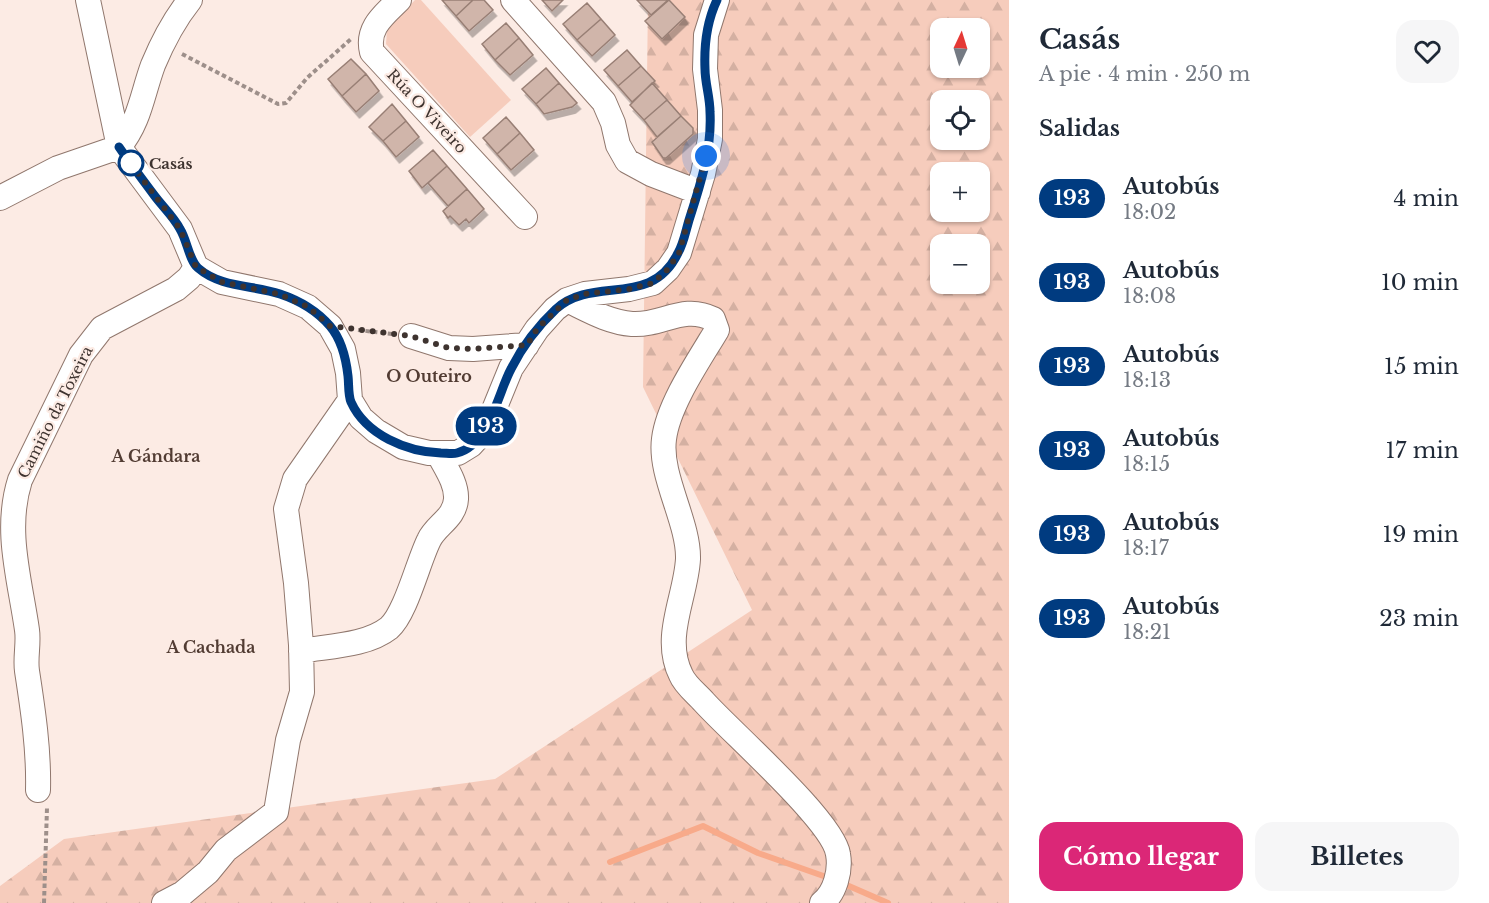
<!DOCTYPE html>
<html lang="es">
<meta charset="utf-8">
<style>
body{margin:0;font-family:"Libre Baskerville",serif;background:#f6f6f7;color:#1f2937;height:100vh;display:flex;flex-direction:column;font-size:22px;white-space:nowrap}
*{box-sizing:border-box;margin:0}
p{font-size:20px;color:#747a83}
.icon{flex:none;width:33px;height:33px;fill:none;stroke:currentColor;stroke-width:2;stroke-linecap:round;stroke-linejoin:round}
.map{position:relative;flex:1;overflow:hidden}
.panel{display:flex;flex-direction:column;background:#fff;width:480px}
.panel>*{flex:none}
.badge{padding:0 12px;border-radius:20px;font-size:21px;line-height:39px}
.needle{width:39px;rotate:4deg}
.fabs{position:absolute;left:930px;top:18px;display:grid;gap:12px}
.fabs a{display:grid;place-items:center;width:60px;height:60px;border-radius:12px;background:#fff;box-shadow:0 2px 4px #0004;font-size:30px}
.you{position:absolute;width:30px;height:30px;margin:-15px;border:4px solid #fff;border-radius:50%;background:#1a73e8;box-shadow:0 0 0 9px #1a73e833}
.map>.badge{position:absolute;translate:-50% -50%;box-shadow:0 0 0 3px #fff}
h2{padding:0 30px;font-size:22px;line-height:54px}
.round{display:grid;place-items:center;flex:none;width:63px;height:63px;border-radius:18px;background:#f6f6f7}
.overview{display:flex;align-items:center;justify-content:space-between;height:102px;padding:0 30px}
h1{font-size:28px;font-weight:800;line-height:45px}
.primary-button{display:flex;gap:12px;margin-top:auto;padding:12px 30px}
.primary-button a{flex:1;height:69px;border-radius:18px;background:#db2777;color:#fff;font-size:24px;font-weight:800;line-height:69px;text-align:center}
.primary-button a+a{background:#f6f6f7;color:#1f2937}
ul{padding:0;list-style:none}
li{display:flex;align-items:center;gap:18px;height:84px;padding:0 30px}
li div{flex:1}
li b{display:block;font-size:22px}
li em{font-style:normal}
li .badge{min-width:66px;font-weight:700;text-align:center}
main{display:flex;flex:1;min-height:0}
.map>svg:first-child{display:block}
</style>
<main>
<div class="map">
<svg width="1009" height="903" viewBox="0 0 1009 903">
<defs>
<pattern id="forest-firs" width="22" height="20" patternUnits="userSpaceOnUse" patternTransform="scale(1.5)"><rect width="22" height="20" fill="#f6ccbc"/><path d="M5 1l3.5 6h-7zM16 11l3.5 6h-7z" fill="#d4b0a2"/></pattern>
<filter id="shadow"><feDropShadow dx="3.5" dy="6" stdDeviation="0" flood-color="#0004"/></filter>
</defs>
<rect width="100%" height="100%" fill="#fcebe4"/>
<path fill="#f6ccbc" d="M415,0H421L511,100L470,137L386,44L387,30Z"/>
<path fill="url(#forest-firs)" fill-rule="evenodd" d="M648,0H1009V903H0V886L64,839L495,779L752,610L643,387ZM940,28H980V68H940ZM940,100H980V140H940ZM940,172H980V212H940ZM940,244H980V284H940Z"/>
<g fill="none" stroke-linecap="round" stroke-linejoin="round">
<path stroke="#f8aa8a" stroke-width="6" d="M610,862L703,826L758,853L832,879
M842,883L888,903"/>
</g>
<path fill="#d0b5aa" stroke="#987f75" stroke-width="1.5" filter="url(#shadow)" d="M442,0H473L456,16Z
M473,0H484L493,10L469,31L456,16Z
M542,0H563L552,11Z
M637,0H668L651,15Z
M669,0L685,17L662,39L645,21Z
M587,3L601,19L577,40L563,24Z
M601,19L615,35L592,56L577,40Z
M506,23L519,38L495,60L482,44Z
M519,38L533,55L510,75L495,60Z
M627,50L641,66L618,86L604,70Z
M351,59L366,74L342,96L328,79Z
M641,66L655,81L632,102L618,86Z
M546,68L559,83L536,104L522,89Z
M366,74L379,91L356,112L342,96Z
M559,83L577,103L572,107L544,114L536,104Z
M652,83L667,100L644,120L630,105Z
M667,100L681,116L657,137L644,120Z
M392,104L406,121L383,141L369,127Z
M681,116L693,128V134L666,158H663L652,142Z
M506,117L520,133L497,154L483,138Z
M406,121L419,137L396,157L383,141Z
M520,133L534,150L511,170L497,154Z
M433,150L447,166L422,188L409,171Z
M447,166L467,189L448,206L428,183Z
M467,189L484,209L469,223L466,219L459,225L450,216L448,218L443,211Z"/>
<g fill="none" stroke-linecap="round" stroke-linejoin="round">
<defs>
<path id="minor" d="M88,0L119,147L180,229L196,267L222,282L279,294L308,307L330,326L343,349L348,373L350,400L361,418L376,431L403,447L429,453H458L471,445L481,434L491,417L511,368L537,329L555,309L567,300L585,294L629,289L653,283L668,269L679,253L703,174L710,139V110L705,69L706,35L717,0
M399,0C384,15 366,28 372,52L525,217
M513,0L604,102L613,123L618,145L627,161L651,174L698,192
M119,147C140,121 142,95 153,65C163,41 174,20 190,0
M0,198L58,168L119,147
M567,300C588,310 608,322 632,324C662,326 683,304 713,319L717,330C699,360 668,405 664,439C659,476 689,522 688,559C686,597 662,637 681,675C685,685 697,694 704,702C731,732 833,821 838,854C841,871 835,893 822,903
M411,336L449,348L473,349L527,345
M301,651C328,646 366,646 389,628C406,613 418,562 429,540C436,525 455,518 456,499C457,483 445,467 438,453
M38,790C39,750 33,710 27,671C25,658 29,643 27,630C20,580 4,530 20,480L81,355L102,328L176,289L189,278L196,267
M164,903L183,893L208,872L226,850L276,812L288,740L302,692L301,645L296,583L286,509L295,479L350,400"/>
</defs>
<use href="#minor" stroke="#90776d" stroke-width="26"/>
<path stroke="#9d8f8a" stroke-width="4" stroke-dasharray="4.5 3" stroke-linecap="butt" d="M182,54L278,104L286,103L307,78L351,39
M358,330L392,334
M44,903L47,808"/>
<use href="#minor" stroke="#fff" stroke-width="24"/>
</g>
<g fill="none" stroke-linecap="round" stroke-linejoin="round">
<defs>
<path id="line" d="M119,147C130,163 142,179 154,195C162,206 174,217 180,229C187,240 189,260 198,268C221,288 253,285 280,294C298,300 317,311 330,326C341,339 346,358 348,376C349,384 348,395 351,402C366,435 407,452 441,453C446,453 453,454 457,453C489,445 498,393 511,369C522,347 539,325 556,309C594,275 651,309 678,253C684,243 686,229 690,217C701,183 712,148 710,112C710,97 705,83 705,69C704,46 707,21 717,0"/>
</defs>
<use href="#line" stroke="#fff" stroke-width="14"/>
<use href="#line" stroke="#003b80" stroke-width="9"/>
<path stroke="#3e332f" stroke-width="6" stroke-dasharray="0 10.8" d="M131,163L128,160L180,229L196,267L222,282L279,294L308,307L330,326L411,336L449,348L473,349L527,345L537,329L567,300L585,294L629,289L653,283L668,269L679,253L706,156"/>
</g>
<circle fill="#fff" stroke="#003b80" stroke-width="3" cx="131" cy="163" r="12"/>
<g text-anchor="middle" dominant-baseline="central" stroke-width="4.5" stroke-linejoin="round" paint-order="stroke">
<g font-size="15" fill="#3e332f" stroke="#fcebe4">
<text transform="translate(427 111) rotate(47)">Rúa O Viveiro</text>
<text transform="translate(55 412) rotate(-63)">Camiño da Toxeira</text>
</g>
<g font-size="15" font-weight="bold" fill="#3e332f" stroke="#fcebe4" text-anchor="start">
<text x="149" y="163">Casás</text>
</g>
<g font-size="16" font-weight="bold" fill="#523c33" stroke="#fcebe4">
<text x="429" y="376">O Outeiro</text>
<text x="156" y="456">A Gándara</text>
<text x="211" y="647">A Cachada</text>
</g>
</g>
</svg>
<div class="fabs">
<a><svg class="needle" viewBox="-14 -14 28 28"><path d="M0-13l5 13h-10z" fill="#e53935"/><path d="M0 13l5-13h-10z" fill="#747a83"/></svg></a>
<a><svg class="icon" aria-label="locate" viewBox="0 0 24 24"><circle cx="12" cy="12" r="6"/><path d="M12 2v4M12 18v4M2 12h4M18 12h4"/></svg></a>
<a>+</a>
<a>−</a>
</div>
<div class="you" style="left:706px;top:156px"></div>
<b class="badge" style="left:486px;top:426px;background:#003b80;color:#fff">193</b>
</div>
<section class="panel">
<div class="overview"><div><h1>Casás</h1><p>A pie · 4 min · 250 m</p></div><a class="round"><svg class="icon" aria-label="heart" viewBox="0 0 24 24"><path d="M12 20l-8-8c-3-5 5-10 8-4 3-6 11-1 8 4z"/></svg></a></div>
<h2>Salidas</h2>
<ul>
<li><span class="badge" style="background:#003b80;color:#fff">193</span><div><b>Autobús</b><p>18:02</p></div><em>4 min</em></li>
<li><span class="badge" style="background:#003b80;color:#fff">193</span><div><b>Autobús</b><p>18:08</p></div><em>10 min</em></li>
<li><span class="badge" style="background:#003b80;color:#fff">193</span><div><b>Autobús</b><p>18:13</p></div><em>15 min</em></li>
<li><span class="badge" style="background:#003b80;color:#fff">193</span><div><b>Autobús</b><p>18:15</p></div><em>17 min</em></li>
<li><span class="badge" style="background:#003b80;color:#fff">193</span><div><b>Autobús</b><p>18:17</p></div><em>19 min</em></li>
<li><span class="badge" style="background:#003b80;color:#fff">193</span><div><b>Autobús</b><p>18:21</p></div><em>23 min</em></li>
</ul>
<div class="primary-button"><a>Cómo llegar</a><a>Billetes</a></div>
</section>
</main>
